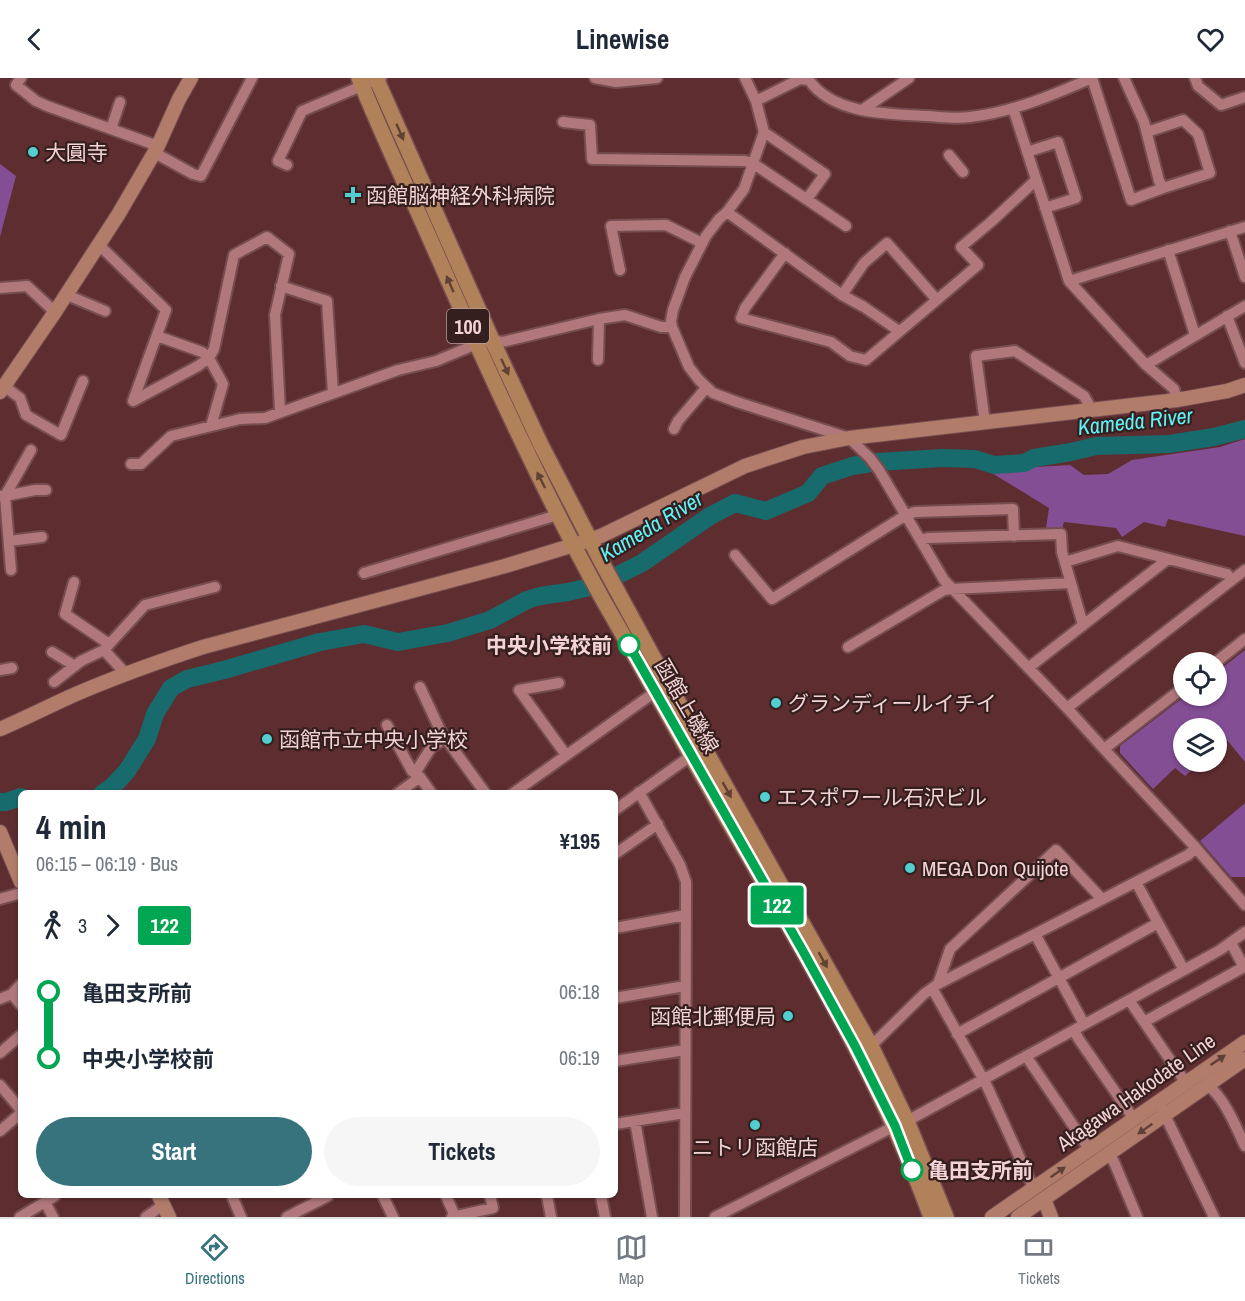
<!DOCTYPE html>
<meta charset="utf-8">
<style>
body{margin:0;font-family:"Archivo Narrow","Noto Sans JP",sans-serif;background:#f6f6f7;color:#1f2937;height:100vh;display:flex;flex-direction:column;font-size:22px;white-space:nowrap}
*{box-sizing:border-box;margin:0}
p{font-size:20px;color:#747a83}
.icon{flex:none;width:33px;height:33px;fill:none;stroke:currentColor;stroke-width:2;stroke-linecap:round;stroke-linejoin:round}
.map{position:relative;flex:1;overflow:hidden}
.panel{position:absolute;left:18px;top:712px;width:600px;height:408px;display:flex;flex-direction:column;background:#fff;border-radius:9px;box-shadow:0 2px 4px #0004}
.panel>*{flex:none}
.badge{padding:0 12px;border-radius:4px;font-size:21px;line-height:39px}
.fabs{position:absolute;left:1173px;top:574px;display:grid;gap:12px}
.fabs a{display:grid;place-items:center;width:54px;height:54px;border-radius:50%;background:#fff;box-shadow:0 2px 4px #0004;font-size:30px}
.map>.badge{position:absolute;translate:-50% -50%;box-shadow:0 0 0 3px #fff}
.legs{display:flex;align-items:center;gap:9px;height:66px;padding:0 18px;font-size:20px}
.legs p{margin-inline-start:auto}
.headline{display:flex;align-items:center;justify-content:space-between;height:102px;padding:0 18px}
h1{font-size:33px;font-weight:800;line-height:45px}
.cta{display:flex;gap:12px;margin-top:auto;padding:12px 18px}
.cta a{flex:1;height:69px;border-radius:36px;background:#36737c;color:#fff;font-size:24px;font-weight:800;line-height:69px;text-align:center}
.cta a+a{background:#f6f6f7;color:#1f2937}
ul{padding:0 18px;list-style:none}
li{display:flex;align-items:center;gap:21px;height:66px;font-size:22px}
li i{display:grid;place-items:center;width:9px;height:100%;margin:0 8px;background:currentColor}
li i::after{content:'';width:15px;height:15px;margin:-8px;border:4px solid;border-radius:50%;background:#fff}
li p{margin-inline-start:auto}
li:first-child i{background:linear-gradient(#0000 50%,currentColor 0)}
li:last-child i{background:linear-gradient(currentColor 50%,#0000 0)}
header{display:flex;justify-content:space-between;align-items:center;height:78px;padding:0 18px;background:#fff;font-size:27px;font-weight:800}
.tab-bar{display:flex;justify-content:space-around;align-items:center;height:84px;border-top:2px solid #e0e1e3;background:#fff;font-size:16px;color:#747a83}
.tab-bar a{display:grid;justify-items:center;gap:3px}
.tab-bar .selected{color:#36737c}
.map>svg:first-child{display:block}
</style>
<header><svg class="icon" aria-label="back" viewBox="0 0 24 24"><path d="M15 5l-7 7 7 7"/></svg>Linewise<svg class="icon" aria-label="heart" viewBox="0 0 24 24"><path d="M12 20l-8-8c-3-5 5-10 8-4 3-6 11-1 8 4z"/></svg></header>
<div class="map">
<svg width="1245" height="1139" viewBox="0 0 1245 1139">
<rect width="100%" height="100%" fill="#5e2d30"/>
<path fill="#834e94" d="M0,86L16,98L0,159Z
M1245,361V458L1168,441L1165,449L1144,444L1122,459L1116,450L1064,444L1062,451L1046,450L1049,430L987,392L1070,387L1084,397L1108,396L1132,382L1220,369Z
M1245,572V684L1227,662L1217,671L1216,651H1184V684H1201L1185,698L1175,690L1153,711L1120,675V668L1185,618H1216L1217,594Z
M1245,725V799H1231L1200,763Z"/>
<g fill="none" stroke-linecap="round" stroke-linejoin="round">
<path stroke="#176b6d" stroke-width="18" d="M102,716L113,708L127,693L147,661L155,636L171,610L187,601L224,592L320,564L364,556L398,564L448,555L490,542L527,522L540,518L568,514L598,507L642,485L710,438L735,425L766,433L808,415L822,398L852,388L878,384L942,380L975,381L994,387L1024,385L1034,380L1071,374L1096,368L1169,366L1214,359L1245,351
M0,724H6L21,719"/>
<defs>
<path id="street" d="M21,0L16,7L36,23L47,28L158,68
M595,0L616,4L657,0
M745,0L756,23L764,54L744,111L727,134L719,141L706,158L685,199L673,232L671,243L672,249L689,289L699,302L713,315L737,324L849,360L870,380L879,392L944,502L1067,630L1104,671L1196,770L1245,827
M1092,0L1131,122L1163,110L1210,95L1198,56L1183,42L1147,54
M1124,0L1144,44L1159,103L1163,110
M1195,0L1198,8L1221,27L1245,19
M756,23L800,1L809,2C833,37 890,36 928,38C942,39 956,41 970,39C1013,34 1053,17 1092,0
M1013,30L1069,203L1146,287L1174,311L1177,322
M862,32L909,0
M563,44L590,47L592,81L745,83L754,86L846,148
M111,51L120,24
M764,54L825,96L807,121
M1027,74L1058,64L1076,120L1045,130
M155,75L193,96L201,98L252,0
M949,77L963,94
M287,87L278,83L302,33L381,0
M727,134L842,217L864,229L899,253
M1230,153L1245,199
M99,167L166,232L133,323
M1168,172L1195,257
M785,175L745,230L741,240L831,264L850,278L866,282L978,187L961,169L992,143L1036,102
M620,192L611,148L666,147L702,165
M1069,203L1245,149
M281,208L327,223L333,315
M0,210L27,208L55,234
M67,217L105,233
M842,217L864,185L887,165L937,222
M1227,238L1245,285
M157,258L202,274L209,280L223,306L211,348
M598,282L599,241
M1146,287L1245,228
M4,308L20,320L26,337L61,357L83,303
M133,323L198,288L209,280L214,271L234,177L267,159L289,176L275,237L280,333
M985,345L976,278L1015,273L1084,318L1092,332
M674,351L678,343L706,310
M131,386H141L171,358L240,341L265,340L398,292L436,283L477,266L492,262L502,264L599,241L625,237L661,249H672
M0,418H5L11,492
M5,418L31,372
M5,418L35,412H46
M921,462L928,460L1061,456L1062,474L1083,547
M9,463L42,459
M735,477L772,521L906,437L915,434L1013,431L1014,458
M1065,484L1118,468L1227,496L1232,502
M364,495L551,439L558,435
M74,504L65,536L109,566
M848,569L944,512L952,511L1071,505
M104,572L126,596
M52,574L75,588
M1215,585L1245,561
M1028,590L1168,481
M0,592L12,590
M54,604L81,583L104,572L145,527L215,509
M559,605L519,612L566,677
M420,609L441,654L486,716
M1067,630L1245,492
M387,647L412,693L420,699L432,716
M1104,671L1184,609
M415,695L431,670L445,660
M639,714L680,787L686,804L685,1139
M397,716L420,699
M512,716L648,619L662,611
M615,732L692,677
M615,776L658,746
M0,821L21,815
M1158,845L1184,892
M615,850L686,837
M1035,856L1084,946
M938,906L950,871L1056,772L1102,821
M932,910L986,1006L1034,1111
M12,916L21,906
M615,920L685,908
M0,921L12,916L21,927
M1129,922L1186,1005
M1144,944L1244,889L1231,865
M1074,952L1078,960L1134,1041
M957,956L1158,845L1136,804
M871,968L924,916L938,906L1188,777L1196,770
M0,975L21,957
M1026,978L1085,1065L1091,1071
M615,983L685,972
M0,1007L21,1032
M1208,1007C1226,1023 1235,1047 1245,1068
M1162,1031L1214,1139
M635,1043L652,1139
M907,1043L1184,892L1220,872L1245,854
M615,1046L685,1035
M0,1053L21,1035
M1109,1076L1114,1084L1137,1139
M232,1118L241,1139
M383,1118L393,1139
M446,1118L455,1138
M547,1118L551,1139
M601,1118L605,1139
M45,1124L53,1139
M20,1139L55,1118
M146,1139L163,1127
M287,1139L328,1118
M452,1139L493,1130L490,1118
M715,1139L895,1048"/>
<path id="secondary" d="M0,314L55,234L118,137L157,70L179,21L191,0
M0,651C26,640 51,627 76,616C118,598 160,583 203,569L505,488L590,462L603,457L745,388L803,369L849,360L1177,322L1227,313L1245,307
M0,754L21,804
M159,1118L169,1139
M1044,1121L1051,1139
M992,1139L1245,964
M1018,1139L1245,981"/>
<path id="primary" d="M359,0C383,60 412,119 438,179C489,295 542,411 603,522C652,607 699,694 749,779C816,895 885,1012 931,1139
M376,0L492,262L541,367L601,483L652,577L871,968L907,1043L946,1139"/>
</defs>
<use href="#street" stroke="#764d50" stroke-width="14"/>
<use href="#secondary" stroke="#764d50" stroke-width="16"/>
<use href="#primary" stroke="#764d50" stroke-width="18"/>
<use href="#street" stroke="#b0787a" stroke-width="10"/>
<use href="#secondary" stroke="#b17d6a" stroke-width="14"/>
<use href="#primary" stroke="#b1825a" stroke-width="15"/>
</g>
<defs><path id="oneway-solid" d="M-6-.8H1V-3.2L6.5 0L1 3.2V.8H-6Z" transform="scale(1.5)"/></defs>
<g fill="#604133">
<use href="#oneway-solid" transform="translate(400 54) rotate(66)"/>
<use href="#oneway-solid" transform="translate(450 206) rotate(-114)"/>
<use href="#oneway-solid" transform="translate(505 289) rotate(65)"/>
<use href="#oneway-solid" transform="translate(541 402) rotate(-117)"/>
<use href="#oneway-solid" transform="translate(727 712) rotate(61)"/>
<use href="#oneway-solid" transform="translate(823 882) rotate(61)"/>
</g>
<g fill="#603f39">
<use href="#oneway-solid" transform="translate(1218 982) rotate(-34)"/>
<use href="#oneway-solid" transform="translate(1145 1051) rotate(145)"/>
<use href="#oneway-solid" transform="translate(1058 1094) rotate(-35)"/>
</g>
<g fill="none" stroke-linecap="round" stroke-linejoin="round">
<defs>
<path id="line-1" d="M629,567L804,875L855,968L895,1048L912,1092"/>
</defs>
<use href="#line-1" stroke="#fff" stroke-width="14"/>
<use href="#line-1" stroke="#00a651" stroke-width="9"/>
</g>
<g fill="#52cdd0" stroke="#341e1e" stroke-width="2">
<circle cx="33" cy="74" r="6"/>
<path d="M350 108h6v6h6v6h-6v6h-6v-6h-6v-6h6z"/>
<circle cx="776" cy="625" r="6"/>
<circle cx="267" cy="661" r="6"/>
<circle cx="765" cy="719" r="6"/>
<circle cx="910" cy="790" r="6"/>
<circle cx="788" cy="938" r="6"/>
<circle cx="755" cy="1047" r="6"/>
</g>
<g fill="#fff" stroke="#00a651" stroke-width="3">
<circle cx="629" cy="567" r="10"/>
<circle cx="912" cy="1092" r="10"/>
</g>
<g text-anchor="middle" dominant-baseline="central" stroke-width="4.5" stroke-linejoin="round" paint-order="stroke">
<rect fill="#341e1e" stroke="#ba9d9d" stroke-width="1.5" x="447" y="231" width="42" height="34" rx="4.5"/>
<g font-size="20" font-weight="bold" fill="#f3d3d3">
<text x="468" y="248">100</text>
</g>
<g font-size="21" fill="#f3d3d3" stroke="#341e1e" text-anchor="start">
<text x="45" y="74">大圓寺</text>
<text x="366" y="117">函館脳神経外科病院</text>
<text x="788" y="625">グランディールイチイ</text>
<text x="279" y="661">函館市立中央小学校</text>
<text x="777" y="719">エスポワール石沢ビル</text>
<text x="922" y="790">MEGA Don Quijote</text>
<text x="776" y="938" text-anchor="end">函館北郵便局</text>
<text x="755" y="1069" text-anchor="middle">ニトリ函館店</text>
</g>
<g font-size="21" font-weight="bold" fill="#f3d3d3" stroke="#341e1e" text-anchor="end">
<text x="612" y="567">中央小学校前</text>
<text x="928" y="1092" text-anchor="start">亀田支所前</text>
</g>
<g font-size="21" fill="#f3d3d3" stroke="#341e1e">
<text transform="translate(687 628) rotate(60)">函館上磯線</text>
<text transform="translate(1136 1014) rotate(-35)">Akagawa Hakodate Line</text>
</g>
<g font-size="22" font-style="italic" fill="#5ff3f7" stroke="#341e1e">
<text transform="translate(1135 343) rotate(-6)">Kameda River</text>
<text transform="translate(651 448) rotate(-31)">Kameda River</text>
</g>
</g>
</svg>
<div class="fabs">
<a><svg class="icon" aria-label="locate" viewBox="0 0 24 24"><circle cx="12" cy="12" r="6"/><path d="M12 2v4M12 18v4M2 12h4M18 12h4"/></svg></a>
<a><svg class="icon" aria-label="layers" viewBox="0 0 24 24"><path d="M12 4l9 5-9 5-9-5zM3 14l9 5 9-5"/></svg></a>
</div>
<b class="badge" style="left:777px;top:827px;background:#00a651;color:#fff">122</b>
<section class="panel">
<div class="headline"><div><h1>4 min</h1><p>06:15 – 06:19 · Bus</p></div><b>¥195</b></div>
<div class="legs"><svg class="icon" aria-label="walk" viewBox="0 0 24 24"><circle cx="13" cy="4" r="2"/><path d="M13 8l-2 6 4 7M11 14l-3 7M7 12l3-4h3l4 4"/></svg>3<svg class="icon" aria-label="forward" viewBox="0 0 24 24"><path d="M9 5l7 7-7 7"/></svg><b class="badge" style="background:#00a651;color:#fff">122</b></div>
<ul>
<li><i style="color:#00a651"></i><b>亀田支所前</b><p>06:18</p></li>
<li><i style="color:#00a651"></i><b>中央小学校前</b><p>06:19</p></li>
</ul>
<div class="cta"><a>Start</a><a>Tickets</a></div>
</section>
</div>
<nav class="tab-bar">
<a class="selected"><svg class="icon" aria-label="directions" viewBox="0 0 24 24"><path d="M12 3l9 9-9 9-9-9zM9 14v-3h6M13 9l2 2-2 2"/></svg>Directions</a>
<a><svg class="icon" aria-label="map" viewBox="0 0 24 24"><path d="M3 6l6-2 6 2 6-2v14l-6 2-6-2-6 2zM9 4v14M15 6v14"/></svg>Map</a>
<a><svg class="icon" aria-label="tickets" viewBox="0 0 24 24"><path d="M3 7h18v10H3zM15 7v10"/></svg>Tickets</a>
</nav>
